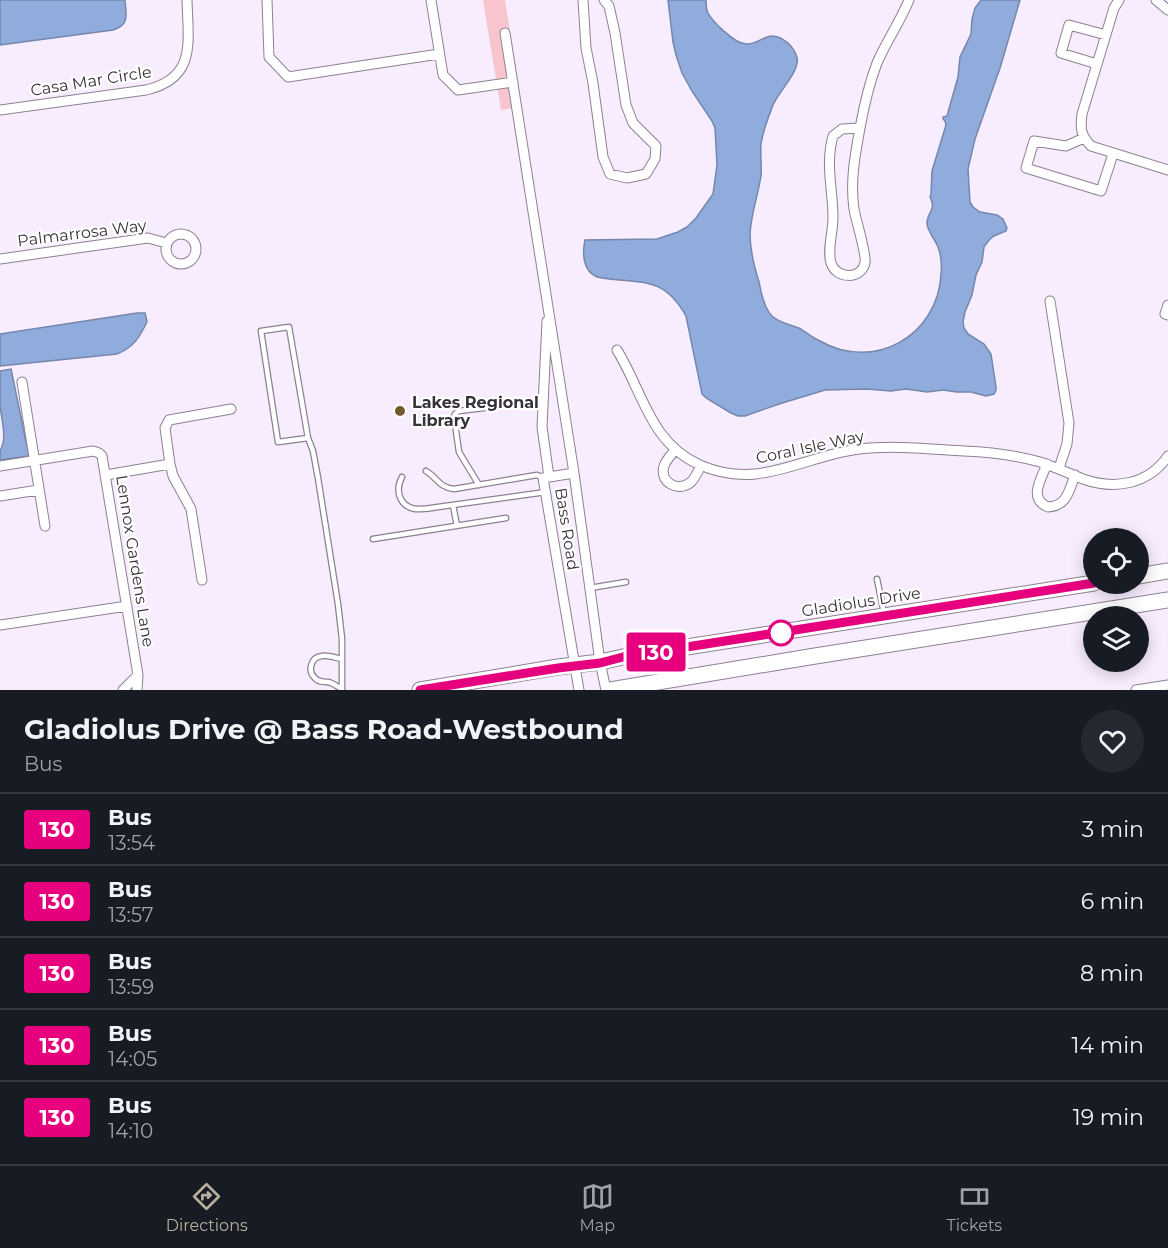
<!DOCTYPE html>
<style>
body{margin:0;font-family:Montserrat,sans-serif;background:#242831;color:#f1f3f6;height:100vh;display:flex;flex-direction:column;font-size:22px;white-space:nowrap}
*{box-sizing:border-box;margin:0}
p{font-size:20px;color:#9ea1a6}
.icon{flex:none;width:33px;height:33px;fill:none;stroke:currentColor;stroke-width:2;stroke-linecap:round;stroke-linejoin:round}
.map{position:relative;height:690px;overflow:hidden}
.side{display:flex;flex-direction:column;background:#171b24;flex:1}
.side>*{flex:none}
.badge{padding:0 12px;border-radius:4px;font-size:21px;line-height:39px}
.fabs{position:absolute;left:1083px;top:528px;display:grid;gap:12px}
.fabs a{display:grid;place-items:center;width:66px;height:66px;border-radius:50%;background:#171b24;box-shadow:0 3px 15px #0003;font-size:30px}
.map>.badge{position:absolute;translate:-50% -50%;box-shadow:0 0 0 3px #fff}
.round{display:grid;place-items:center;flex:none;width:63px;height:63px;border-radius:32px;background:#242831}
.summary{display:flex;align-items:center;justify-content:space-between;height:102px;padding:0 24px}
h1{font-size:28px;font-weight:700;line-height:45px}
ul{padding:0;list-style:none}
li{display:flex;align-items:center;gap:18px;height:72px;padding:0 24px;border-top:2px solid #363941}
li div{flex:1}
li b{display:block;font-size:22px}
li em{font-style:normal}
li .badge{min-width:66px;font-weight:700;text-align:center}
.tabs{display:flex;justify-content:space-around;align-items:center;height:84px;border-top:2px solid #363941;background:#171b24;font-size:16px;color:#9ea1a6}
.tabs a{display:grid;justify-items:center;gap:3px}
.tabs .selected{color:#b7af9b}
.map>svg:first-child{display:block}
</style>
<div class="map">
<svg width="1168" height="690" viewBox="0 0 1168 690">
<rect width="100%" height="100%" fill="#f8ecff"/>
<path fill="#f8c5ce" d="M483,0H505L522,107L501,110Z"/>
<path fill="#8facdc" stroke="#7587ab" stroke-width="1.5" d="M0,0H125C126,15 130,25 113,30L0,45Z
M668,0H706C706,5 706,9 708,13C713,22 735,44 746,44C763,45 767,26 788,43C792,47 796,52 797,58C800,71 779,91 773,105C768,118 763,130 761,144C760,155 762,165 761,176C758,195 751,214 750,234C750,250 754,266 759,282C761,293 764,308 772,316C779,323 792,325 801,329C807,333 813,338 820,341C874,372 938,336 941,274C942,265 941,255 938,247C935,239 927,231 927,223C927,212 937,210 930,197L931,194L932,171L946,125L945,121L943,119V117L947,116L958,77L960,57L971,34L972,19L975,8L981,0H1020L1000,68L975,139L968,169L970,202L973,207L980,212L997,215L1003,219L1007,228L1006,231L994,236L989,240L984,247L982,262L976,275L972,295L965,312L963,322L964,328L968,334L984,344L991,354L996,387V390L994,394L986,396L971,392H957L943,390L927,392L906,389L891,391L866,389L825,390L779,404L745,416H738L731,413L706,398L702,394L686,316C662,273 638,285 597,277C583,271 582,254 585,240L657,239L678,232L687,227L696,218L713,194L717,165L715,128L712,121L692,91L682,73L676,55L673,42Z
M137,313H145L147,322C139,338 134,347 117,354L0,366V334Z
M11,369L29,456L0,460V451C8,438 1,419 0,404C0,393 0,382 0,371Z"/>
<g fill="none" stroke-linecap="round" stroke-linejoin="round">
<defs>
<path id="service" d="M308,438L278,442L261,331L289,327L308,438L313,451L318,478L338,604L342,639V690
M426,471C438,478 438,487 454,489L537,475L543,478
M402,477C395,490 399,506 415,509C420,509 426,509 431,508L546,492
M479,485L459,452L454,417L455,414L459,411L491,407
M453,505L457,526
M373,539L506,518
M877,579L884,613
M590,588L626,582
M342,689C338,687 333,683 328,682C323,681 319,683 315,678C307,671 311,657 322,656C328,655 336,658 342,659"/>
<path id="minor" d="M267,0L269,57L288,77L439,54
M431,0L443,75L458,90L513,82
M583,0L586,48L593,83L603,157L610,174L627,178L646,174L655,159L656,146L633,123L626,105L615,33L609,6L604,0
M1119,0L1114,8L1082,114C1080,130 1081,135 1091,146L1168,170
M1156,0L1168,10
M505,33L574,473
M1097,64L1061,53L1069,25L1106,35
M0,110L146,90C197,78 188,42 187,0
M860,128C855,155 850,182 854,209C856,221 867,255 865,263C861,280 836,279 831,263C827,251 833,231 833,218C833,190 825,164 833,136L842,129Z
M860,128C864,106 869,84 877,63C886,42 900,22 909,0
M1084,138L1066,146L1034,141L1026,168L1101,191L1113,154
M166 249a15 15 0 1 1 30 0a15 15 0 1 1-30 0Z
M0,259L148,238L166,243
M1050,301L1069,423L1067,444L1059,468
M1168,305L1165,314L1168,315
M547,321L542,427L549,477
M617,350C643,392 650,443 700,465C760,491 802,456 859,449C893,445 930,449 964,451C990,452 1015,455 1040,462C1055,467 1068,473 1083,479C1114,490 1148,485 1168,456
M22,382L45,526
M675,450C671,455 666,460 664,466C659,482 678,493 691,482C695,478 698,471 701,466
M1047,464C1041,479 1028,499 1048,507C1067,506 1069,491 1075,475
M0,466L93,451L99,453L102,456L138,675L137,690
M106,475L170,464
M0,496L38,490
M202,580L191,509L173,476L170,464L165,428L169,420L231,409
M0,625L127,606
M123,690L138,675
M579,690L543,478L574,473L600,662L606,690
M1136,690L1168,685"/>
<path id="primary" d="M1138,576L1168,571
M420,690L558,667L600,662L623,657L1094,583
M610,690L809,657L1168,600"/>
</defs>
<use href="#service" stroke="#8c8192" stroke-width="7"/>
<use href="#minor" stroke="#8c8192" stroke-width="11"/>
<use href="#primary" stroke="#8c8192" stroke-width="17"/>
<use href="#service" stroke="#fff" stroke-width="4.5"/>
<use href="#minor" stroke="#fff" stroke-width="9"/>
<use href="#primary" stroke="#fff" stroke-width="15"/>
</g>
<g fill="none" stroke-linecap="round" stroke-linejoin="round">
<defs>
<path id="line" d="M420,690L558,668L600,663L623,657L1094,583"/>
</defs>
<use href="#line" stroke="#fff" stroke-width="14"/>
<use href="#line" stroke="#e6007e" stroke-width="9"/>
</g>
<circle fill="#715b2b" stroke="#fff" stroke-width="2" cx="400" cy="411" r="6"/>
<circle fill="#fff" stroke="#e6007e" stroke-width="3" cx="781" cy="633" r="12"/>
<g text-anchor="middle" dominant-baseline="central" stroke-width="4.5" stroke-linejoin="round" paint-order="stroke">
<g font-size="16" fill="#373239" stroke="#fff">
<text transform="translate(91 81) rotate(-9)">Casa Mar Circle</text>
<text transform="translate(82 233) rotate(-7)">Palmarrosa Way</text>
<text transform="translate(810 447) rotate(-12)">Coral Isle Way</text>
<text transform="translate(567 529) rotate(81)">Bass Road</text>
<text transform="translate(135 561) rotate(81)">Lennox Gardens Lane</text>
<text transform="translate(861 602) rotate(-9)">Gladiolus Drive</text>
</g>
<g font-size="16" font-weight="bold" fill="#373239" stroke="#fff" text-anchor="start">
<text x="412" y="402">Lakes Regional<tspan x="412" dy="18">Library</tspan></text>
</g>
</g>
</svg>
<div class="fabs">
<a><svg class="icon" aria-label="locate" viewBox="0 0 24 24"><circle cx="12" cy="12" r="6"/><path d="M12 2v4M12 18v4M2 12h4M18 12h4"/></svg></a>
<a><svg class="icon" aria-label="layers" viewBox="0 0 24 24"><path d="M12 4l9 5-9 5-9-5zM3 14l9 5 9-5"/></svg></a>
</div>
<b class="badge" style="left:656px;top:652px;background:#e6007e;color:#fff">130</b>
</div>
<section class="side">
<div class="summary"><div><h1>Gladiolus Drive @ Bass Road-Westbound</h1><p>Bus</p></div><a class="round"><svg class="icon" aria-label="heart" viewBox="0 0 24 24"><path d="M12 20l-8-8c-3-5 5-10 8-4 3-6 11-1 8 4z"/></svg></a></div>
<ul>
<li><span class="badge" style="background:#e6007e;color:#fff">130</span><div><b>Bus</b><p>13:54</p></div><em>3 min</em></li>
<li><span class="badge" style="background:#e6007e;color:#fff">130</span><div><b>Bus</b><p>13:57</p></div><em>6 min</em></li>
<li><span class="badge" style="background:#e6007e;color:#fff">130</span><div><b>Bus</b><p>13:59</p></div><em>8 min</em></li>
<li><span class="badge" style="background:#e6007e;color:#fff">130</span><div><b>Bus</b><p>14:05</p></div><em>14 min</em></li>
<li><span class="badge" style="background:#e6007e;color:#fff">130</span><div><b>Bus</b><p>14:10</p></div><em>19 min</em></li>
</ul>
</section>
<nav class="tabs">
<a class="selected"><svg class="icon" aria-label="directions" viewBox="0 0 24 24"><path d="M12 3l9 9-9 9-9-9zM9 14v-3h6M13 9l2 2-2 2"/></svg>Directions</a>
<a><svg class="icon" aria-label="map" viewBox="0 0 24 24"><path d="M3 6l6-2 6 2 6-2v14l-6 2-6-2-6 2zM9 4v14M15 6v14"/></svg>Map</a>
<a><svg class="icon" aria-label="tickets" viewBox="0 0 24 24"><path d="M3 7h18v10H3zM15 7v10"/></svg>Tickets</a>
</nav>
